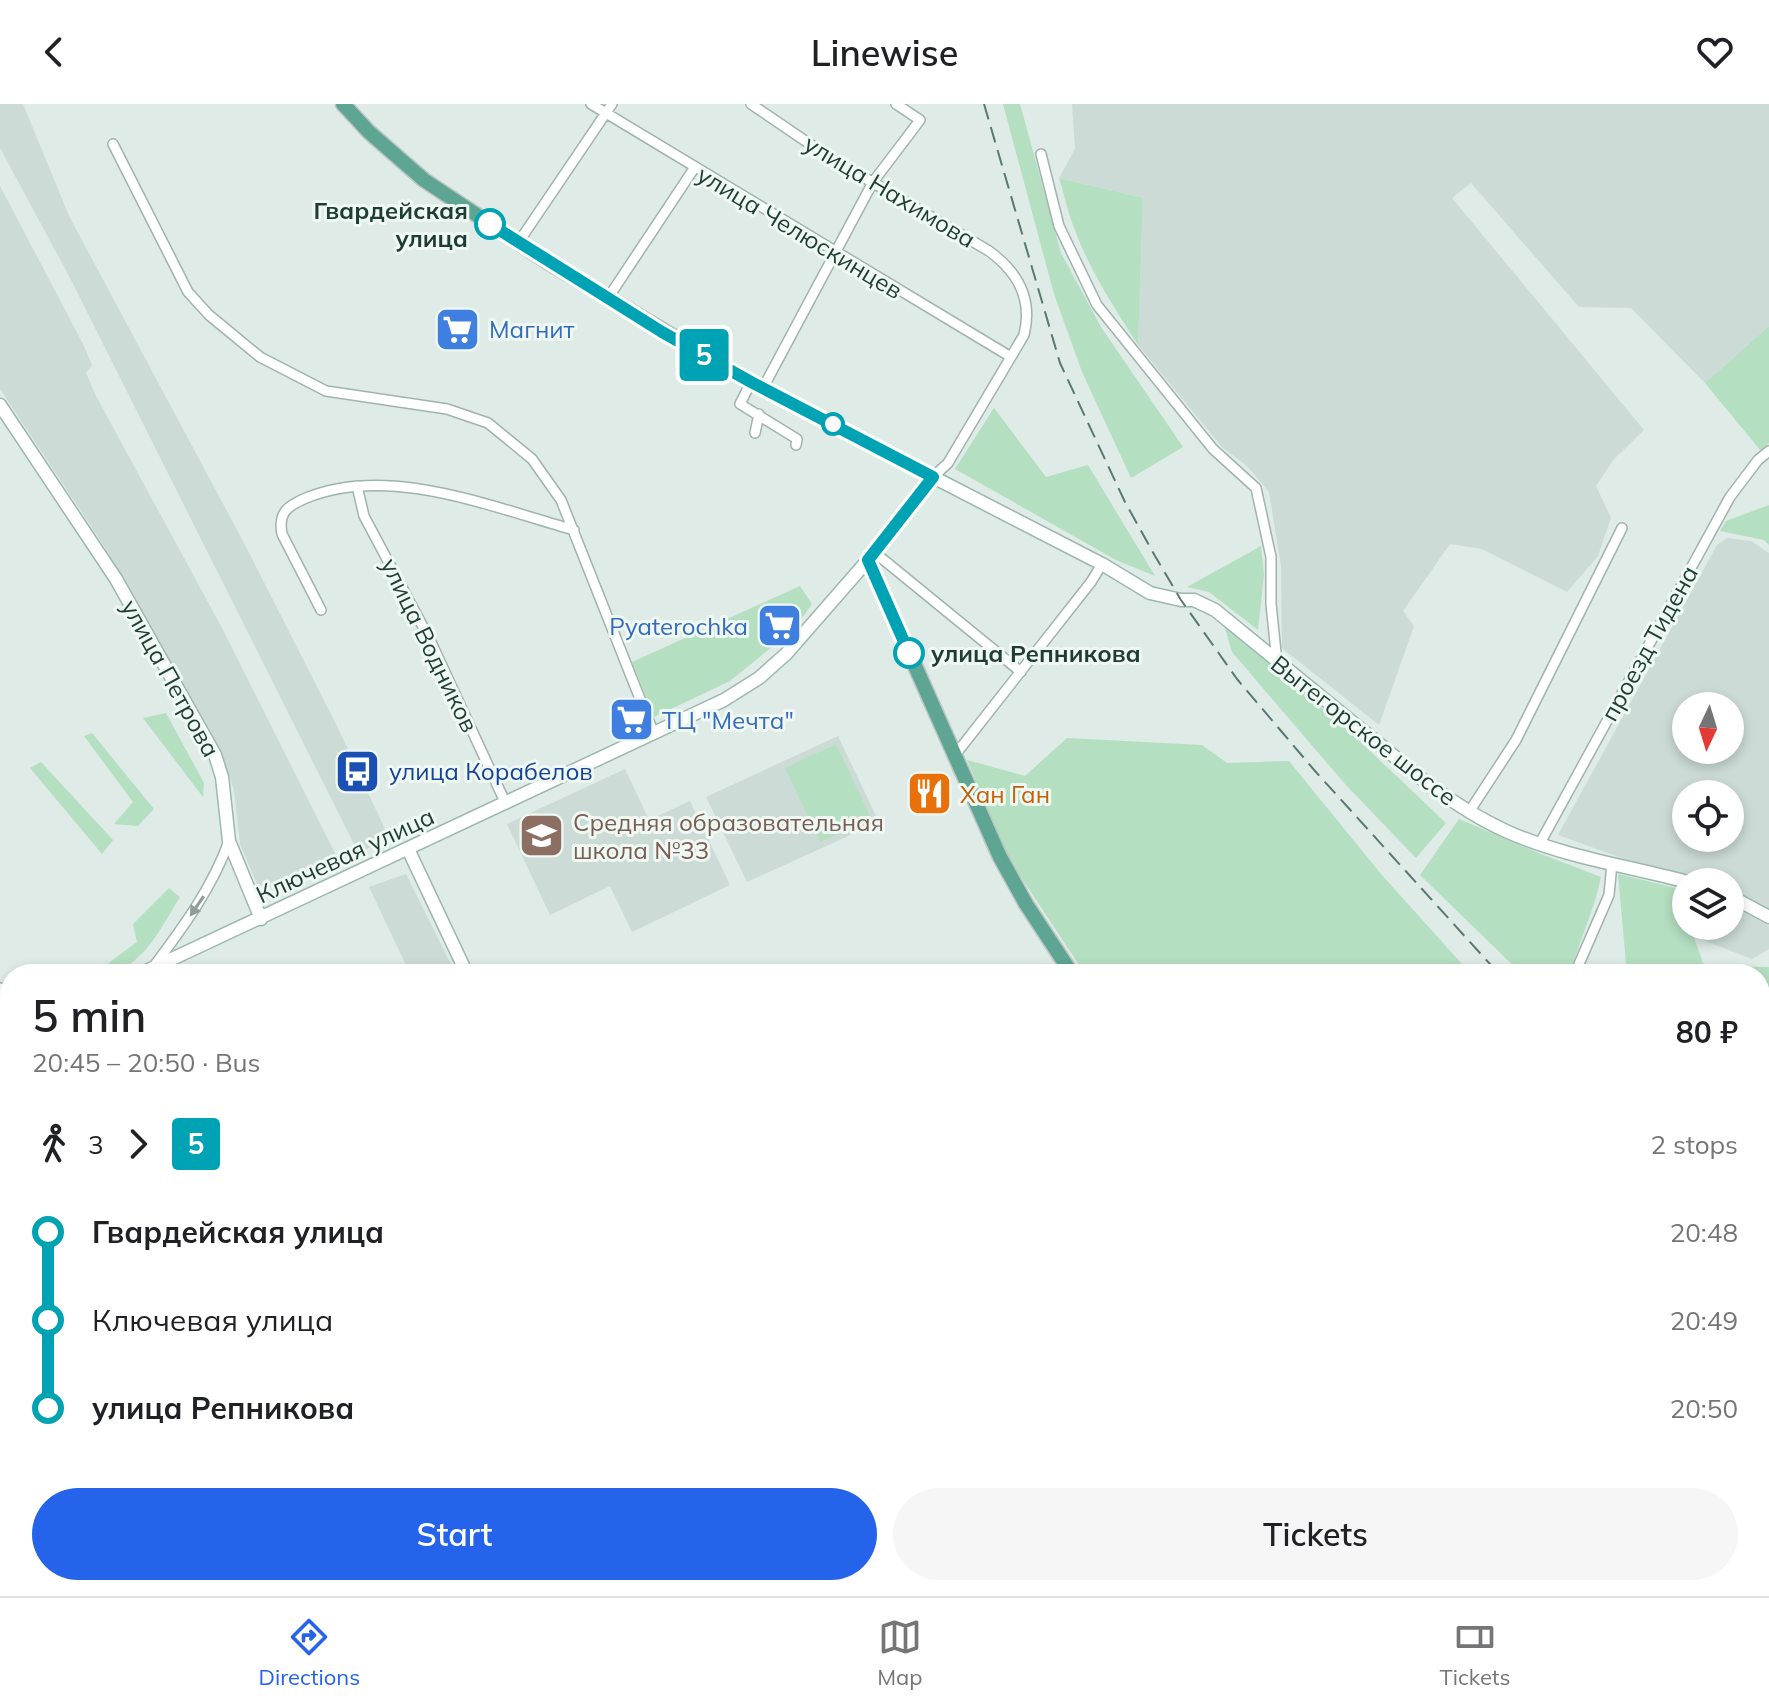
<!DOCTYPE html>
<meta charset="utf-8">
<style>
body{margin:0;font-family:Mulish,sans-serif;background:#f6f6f6;color:#202124;height:100vh;display:flex;flex-direction:column;font-size:30px;white-space:nowrap}
*{box-sizing:border-box;margin:0}
p{font-size:26px;color:#757577}
.icon{flex:none;width:44px;height:44px;fill:none;stroke:currentColor;stroke-width:2;stroke-linecap:round;stroke-linejoin:round}
.map{position:relative;flex:1;overflow:hidden}
.sheet{position:absolute;left:0px;top:860px;width:1770px;height:632px;display:flex;flex-direction:column;background:#fff;border-radius:32px 32px 0 0;box-shadow:0 4px 12px #0003}
.sheet>*{flex:none}
.badge{padding:0 16px;border-radius:6px;font-size:28px;line-height:52px}
.needle{width:52px;rotate:184deg}
.tools{position:absolute;left:1672px;top:588px;display:grid;gap:16px}
.tools a{display:grid;place-items:center;width:72px;height:72px;border-radius:50%;background:#fff;box-shadow:0 4px 12px #0003;font-size:40px}
.map>.badge{position:absolute;translate:-50% -50%;box-shadow:0 0 0 4px #fff}
.legs{display:flex;align-items:center;gap:12px;height:88px;padding:0 32px;font-size:26px}
.legs p{margin-inline-start:auto}
.head{display:flex;align-items:center;justify-content:space-between;height:136px;padding:0 32px}
h1{font-size:44px;font-weight:600;line-height:60px}
.cta{display:flex;gap:16px;margin-top:auto;padding:16px 32px}
.cta a{flex:1;height:92px;border-radius:48px;background:#2563eb;color:#fff;font-size:32px;font-weight:600;line-height:92px;text-align:center}
.cta a+a{background:#f6f6f6;color:#202124}
ul{padding:0 32px;list-style:none}
li{display:flex;align-items:center;gap:28px;height:88px;font-size:30px}
li i{display:grid;place-items:center;width:12px;height:100%;margin:0 10px;background:currentColor}
li i::after{content:'';width:20px;height:20px;margin:-10px;border:6px solid;border-radius:50%;background:#fff}
li p{margin-inline-start:auto}
li:first-child i{background:linear-gradient(#0000 50%,currentColor 0)}
li:last-child i{background:linear-gradient(currentColor 50%,#0000 0)}
header{display:flex;justify-content:space-between;align-items:center;height:104px;padding:0 32px;background:#fff;font-size:36px;font-weight:600}
.tab-bar{display:flex;justify-content:space-around;align-items:center;height:112px;border-top:2px solid #e0e0e0;background:#fff;font-size:22px;color:#757577}
.tab-bar a{display:grid;justify-items:center;gap:4px}
.tab-bar .selected{color:#2563eb}
.map>svg:first-child{display:block}
</style>
<header><svg class="icon" aria-label="back" viewBox="0 0 24 24"><path d="M15 5l-7 7 7 7"/></svg>Linewise<svg class="icon" aria-label="heart" viewBox="0 0 24 24"><path d="M12 20l-8-8c-3-5 5-10 8-4 3-6 11-1 8 4z"/></svg></header>
<div class="map">
<svg width="1769" height="1492" viewBox="0 0 1769 1492">
<rect width="100%" height="100%" fill="#deebe6"/>
<path fill="#ccdbd5" fill-rule="evenodd" d="M0,0H23L69,112L244,439L337,622L390,736L358,748L69,172L0,44Z
M1072,0H1769V222L1705,279L1631,204L1579,203L1471,79L1452,94L1644,326L1614,355L1596,382L1611,414L1598,452L1567,488L1482,445L1450,440L1403,507L1414,522L1379,621L1282,544L1281,462L1269,388L1247,362L1222,343L1138,241L1143,94L1059,74L1075,45Z
M0,82L83,240L92,261L86,269L96,292L222,524L338,755L275,783L258,782L240,740L234,686L219,645L104,442L0,285Z
M1727,434L1751,437L1769,449V820L1730,796V778H1688L1558,731L1717,441ZM1686,602H1730V646H1686ZM1686,690H1730V734H1686Z
M838,632L879,718L747,778L706,693Z
M625,665L649,716L690,697L730,781L632,828L610,782L550,811L507,720Z
M406,770L456,870H410L369,783Z
M1730,800L1769,822V845L1752,855L1700,835L1695,822H1730Z
M0,1390L10,1400V1447L0,1437Z
M0,1455L10,1465V1482H27L37,1492H0Z
M44,1482H91L101,1492H54Z
M494,1482H664L666,1492H483Z"/>
<path fill="#b5dfc1" d="M1003,0H1020L1061,149L1101,223L1183,343L1131,374L1082,268L1054,190Z
M1059,74L1143,94L1138,241C1114,203 1088,164 1073,121C1067,106 1064,89 1059,74Z
M1769,222V339L1761,347L1705,279Z
M994,304L1046,373L1088,361L1155,472L1116,456L955,365Z
M1769,401V441L1764,436L1720,427L1726,417Z
M1261,442L1264,471L1258,526L1209,488L1187,483Z
M800,482L812,500L794,525L730,577L654,613L632,558Z
M1224,521L1350,628L1446,719L1416,754L1345,680L1232,548Z
M166,609L204,679L203,693L143,614Z
M92,629L154,705L138,722L114,720L133,698L84,632Z
M1067,634L1202,641L1227,659L1289,657L1381,770L1471,870H1085L1009,755L967,656L1025,672Z
M836,640L871,714L820,738L785,664Z
M41,658L113,736L102,750L30,664Z
M1459,715L1541,750L1601,773L1595,797L1569,870H1522L1420,771Z
M1618,770L1676,784L1686,812V822H1690L1704,862L1769,863V1125L1760,1114V870H1627Z
M169,784L180,793C161,824 140,870 99,870V866L137,838L133,820Z
M1760,1216L1769,1232V1492H1710L1700,1482H1760Z
M308,1482H469L458,1492H299Z
M1054,1482H1156L1143,1492H1060Z
M1512,1482H1598L1607,1492H1497Z"/>
<g fill="none" stroke-linecap="round" stroke-linejoin="round">
<path stroke="#80c8d7" stroke-width="2" d="M1538,1482L1559,1492"/>
<defs>
<path id="street" d="M591,0L1011,253
M751,0L826,51L989,147C1018,168 1033,195 1024,231L948,359L933,373
M113,40L188,188L209,211L260,253L326,287L447,305L488,319L532,355L561,396L654,630
M1041,50L1059,122L1097,201L1213,345L1256,384L1271,453V500L1277,558
M518,139L612,0
M608,194L695,63
M751,278L740,300L797,335L796,341
M763,284L873,78L920,16L896,0
M755,329L759,310
M357,382L364,412L430,536L506,700
M874,448L1021,568
M321,506L282,430C278,409 287,402 306,394C389,360 491,403 574,426
M955,651L1091,478L1102,460
M1469,708L1516,636L1622,424
M1540,739L1730,393L1758,356L1769,347
M154,862C184,822 212,784 229,737
M1579,870V860L1609,791L1612,759
M0,884L10,896
M1760,1087L1769,1097
M1038,1482L1042,1492
M468,1492L479,1482
M1489,1492L1505,1482"/>
<path id="secondary" d="M0,301L116,475L215,651L222,673L229,737L261,815
M933,373L1102,460L1150,489L1181,496H1194L1215,506L1433,684C1457,700 1481,716 1508,728C1565,753 1628,762 1688,778
M408,745L467,870
M1730,792L1769,813
M140,870L724,596L759,574L786,550L868,456
M0,989L10,974"/>
<path id="primary" d="M343,0L369,28L424,76L549,159L751,278L933,373L868,456L1000,753L1026,800L1072,870
M1607,1482L1616,1492"/>
</defs>
<use href="#street" stroke="#a1b3ad" stroke-width="12"/>
<use href="#secondary" stroke="#9cb8ae" stroke-width="15"/>
<use href="#primary" stroke="#bcc5c2" stroke-width="17"/>
<use href="#street" stroke="#fff" stroke-width="9"/>
<use href="#secondary" stroke="#fff" stroke-width="12"/>
<use href="#primary" stroke="#5ea594" stroke-width="14"/>
<path stroke="#587970" stroke-width="2" stroke-dasharray="16 8" stroke-linecap="butt" d="M984,0L1060,259L1125,398L1155,452L1181,496L1237,575L1315,667L1499,870
M1760,1177L1769,1192"/>
</g>
<defs><path id="oneway-solid" d="M-6-.8H1V-3.2L6.5 0L1 3.2V.8H-6Z" transform="scale(2)"/></defs>
<use fill="#8e9e9a" href="#oneway-solid" transform="translate(197 802) rotate(124)"/>
<g fill="none" stroke-linecap="round" stroke-linejoin="round">
<defs>
<path id="line-1" d="M490,120L662,228L751,278L933,373L868,456L909,549"/>
</defs>
<use href="#line-1" stroke="#fff" stroke-width="18"/>
<use href="#line-1" stroke="#00a3b4" stroke-width="12"/>
</g>
<defs>
<symbol id="supermarket-square" viewBox="-11 -11 22 22"><rect x="-9" y="-9" width="18" height="18" rx="4" fill="#3f7fe0" stroke="#eff8f3"/><path d="M-6-5.5h2.5l.6 2H6L4.5 2H-2.5L-4.4-4H-6ZM-1.5 3.2a1.3 1.3 0 1 0 .1 0ZM3 3.2a1.3 1.3 0 1 0 .1 0Z" fill="#fff"/></symbol>
<symbol id="bus-square" viewBox="-11 -11 22 22"><rect x="-9" y="-9" width="18" height="18" rx="4" fill="#1a4fb4" stroke="#eff8f3"/><path d="M-5-6H5V4H4V6H2V4H-2V6H-4V4H-5ZM-3.5-4V0h7V-4ZM-3.5 1.2v1.5H-2V1.2ZM2 1.2v1.5H3.5V1.2Z" fill="#fff"/></symbol>
<symbol id="restaurant-square" viewBox="-11 -11 22 22"><rect x="-9" y="-9" width="18" height="18" rx="4" fill="#e8710a" stroke="#eff8f3"/><path d="M-5-6h1v4h1v-4h1v4h1v-4h1v5L-1.5 .5V6h-2V.5L-5-1ZM5-6V6H3V1.5H1.5Q1.5-4 5-6Z" fill="#fff"/></symbol>
<symbol id="school-square" viewBox="-11 -11 22 22"><rect x="-9" y="-9" width="18" height="18" rx="4" fill="#8d6e63" stroke="#eff8f3"/><path d="M0-5L7-2L0 1L-7-2ZM-4 1L0 2.5L4 1V4Q0 6-4 4Z" fill="#fff"/></symbol>
</defs>
<g fill-rule="evenodd">
<use href="#supermarket-square" x="432" y="200" width="51" height="51"/>
<use href="#supermarket-square" x="754" y="496" width="51" height="51"/>
<use href="#supermarket-square" x="606" y="590" width="51" height="51"/>
<use href="#bus-square" x="332" y="642" width="51" height="51"/>
<use href="#restaurant-square" x="904" y="664" width="51" height="51"/>
<use href="#school-square" x="516" y="706" width="51" height="51"/>
</g>
<g fill="#fff" stroke="#00a3b4" stroke-width="4">
<circle cx="490" cy="120" r="14"/>
<circle cx="833" cy="320" r="10"/>
<circle cx="909" cy="549" r="14"/>
</g>
<g text-anchor="middle" dominant-baseline="central" stroke-width="6" stroke-linejoin="round" paint-order="stroke">
<g font-size="24" fill="#1e3d35" stroke="#eff8f3">
<text transform="translate(890 87) rotate(31)">улица Нахимова</text>
<text transform="translate(800 128) rotate(31)">улица Челюскинцев</text>
<text transform="translate(1649 539) rotate(-61)">проезд Тидена</text>
<text transform="translate(430 541) rotate(64)">улица Водников</text>
<text transform="translate(171 574) rotate(61)">улица Петрова</text>
<text transform="translate(1364 626) rotate(38)">Вытегорское шоссе</text>
<text transform="translate(345 751) rotate(-25)">Ключевая улица</text>
</g>
<g font-size="24" font-weight="bold" fill="#1e3d35" stroke="#eff8f3" text-anchor="end">
<text x="468" y="106">Гвардейская<tspan x="468" dy="28">улица</tspan></text>
<text x="931" y="549" text-anchor="start">улица Репникова</text>
</g>
<g font-size="24" fill="#366cbe" stroke="#eff8f3" text-anchor="start">
<text x="489" y="225">Магнит</text>
<text x="748" y="522" text-anchor="end">Pyaterochka</text>
<text x="662" y="616">ТЦ "Мечта"</text>
</g>
<g font-size="24" fill="#164399" stroke="#eff8f3" text-anchor="start">
<text x="389" y="667">улица Корабелов</text>
</g>
<g font-size="24" fill="#c56008" stroke="#eff8f3" text-anchor="start">
<text x="960" y="690">Хан Ган</text>
</g>
<g font-size="24" fill="#785e54" stroke="#eff8f3" text-anchor="start">
<text x="573" y="718">Средняя образовательная<tspan x="573" dy="28">школа №33</tspan></text>
</g>
</g>
</svg>
<div class="tools">
<a><svg class="needle" viewBox="-14 -14 28 28"><path d="M0-13l5 13h-10z" fill="#e53935"/><path d="M0 13l5-13h-10z" fill="#757577"/></svg></a>
<a><svg class="icon" aria-label="locate" viewBox="0 0 24 24"><circle cx="12" cy="12" r="6"/><path d="M12 2v4M12 18v4M2 12h4M18 12h4"/></svg></a>
<a><svg class="icon" aria-label="layers" viewBox="0 0 24 24"><path d="M12 4l9 5-9 5-9-5zM3 14l9 5 9-5"/></svg></a>
</div>
<b class="badge" style="left:704px;top:251px;background:#00a3b4;color:#fff">5</b>
<section class="sheet">
<div class="head"><div><h1>5 min</h1><p>20:45 – 20:50 · Bus</p></div><b>80 ₽</b></div>
<div class="legs"><svg class="icon" aria-label="walk" viewBox="0 0 24 24"><circle cx="13" cy="4" r="2"/><path d="M13 8l-2 6 4 7M11 14l-3 7M7 12l3-4h3l4 4"/></svg>3<svg class="icon" aria-label="forward" viewBox="0 0 24 24"><path d="M9 5l7 7-7 7"/></svg><b class="badge" style="background:#00a3b4;color:#fff">5</b><p>2 stops</p></div>
<ul>
<li><i style="color:#00a3b4"></i><b>Гвардейская улица</b><p>20:48</p></li>
<li><i style="color:#00a3b4"></i><span>Ключевая улица</span><p>20:49</p></li>
<li><i style="color:#00a3b4"></i><b>улица Репникова</b><p>20:50</p></li>
</ul>
<div class="cta"><a>Start</a><a>Tickets</a></div>
</section>
</div>
<nav class="tab-bar">
<a class="selected"><svg class="icon" aria-label="directions" viewBox="0 0 24 24"><path d="M12 3l9 9-9 9-9-9zM9 14v-3h6M13 9l2 2-2 2"/></svg>Directions</a>
<a><svg class="icon" aria-label="map" viewBox="0 0 24 24"><path d="M3 6l6-2 6 2 6-2v14l-6 2-6-2-6 2zM9 4v14M15 6v14"/></svg>Map</a>
<a><svg class="icon" aria-label="tickets" viewBox="0 0 24 24"><path d="M3 7h18v10H3zM15 7v10"/></svg>Tickets</a>
</nav>
